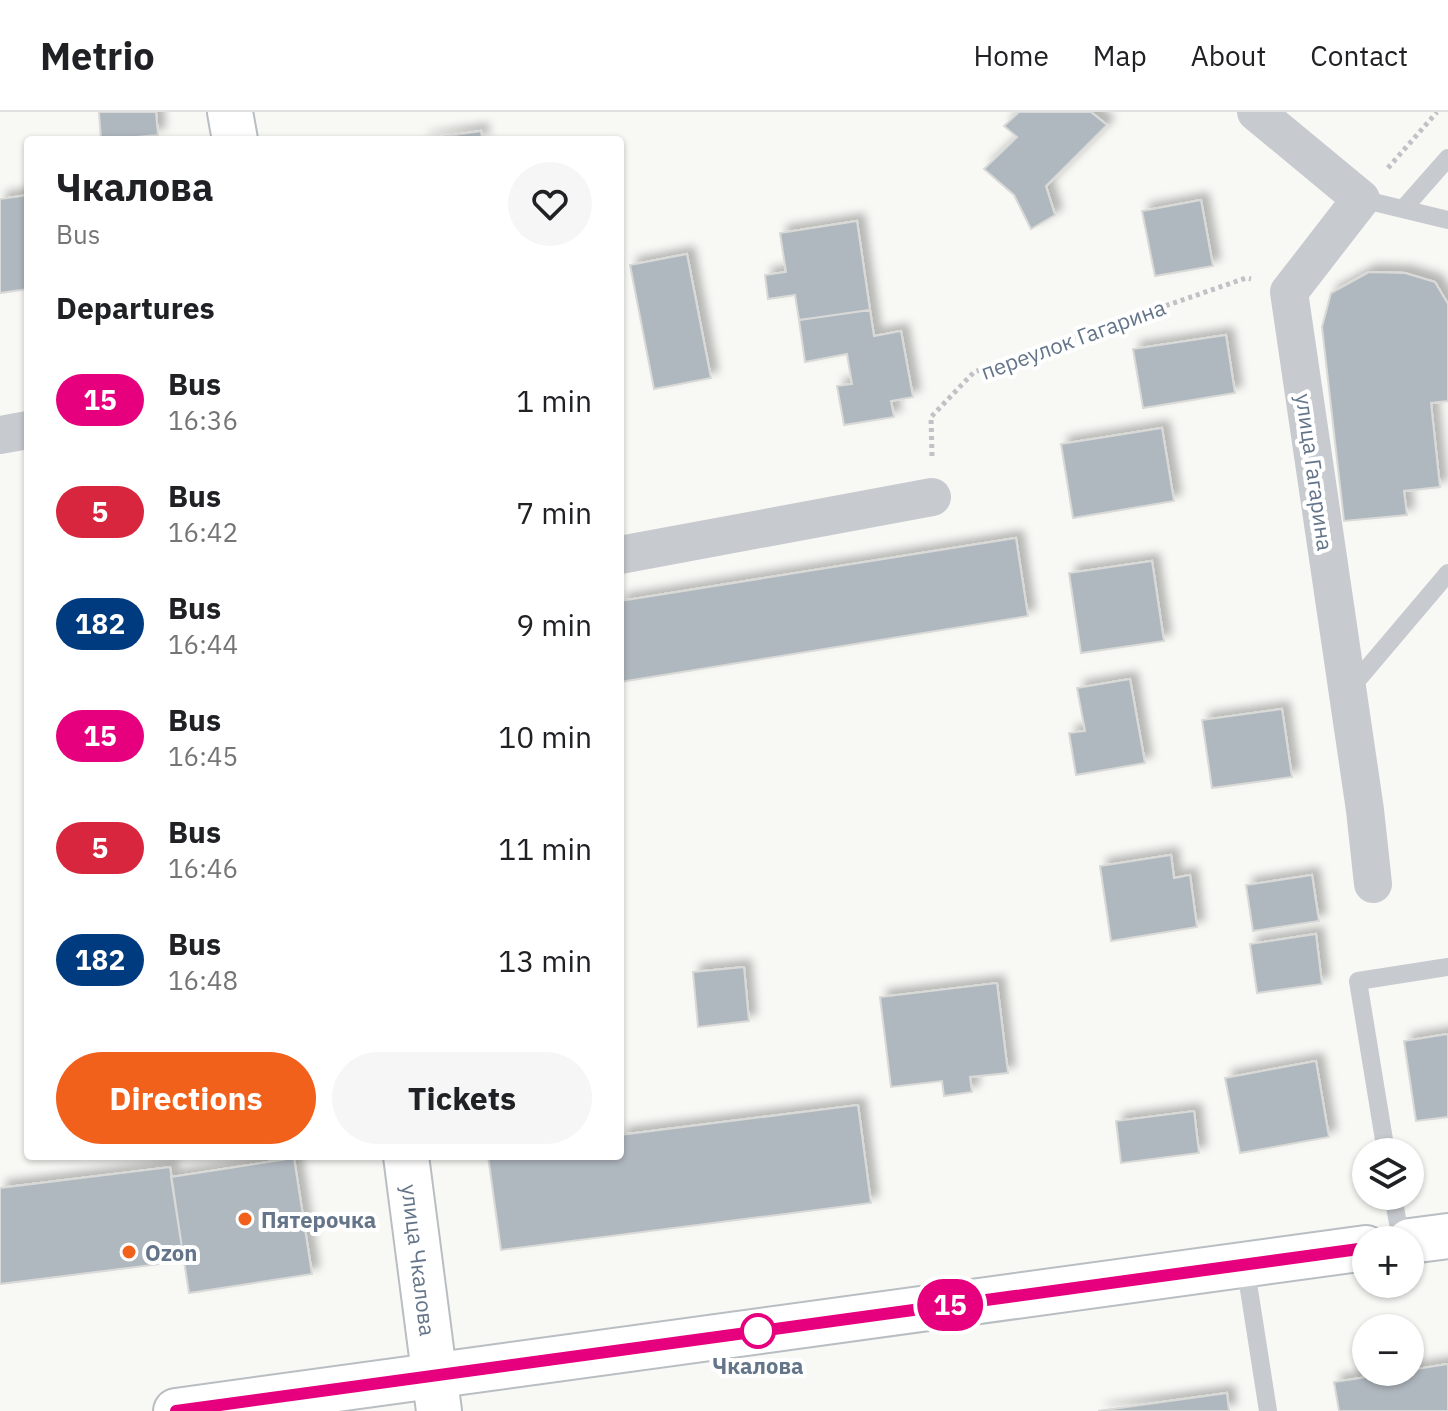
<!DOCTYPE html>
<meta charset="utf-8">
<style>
body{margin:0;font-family:"IBM Plex Sans",sans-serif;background:#f6f6f6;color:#202124;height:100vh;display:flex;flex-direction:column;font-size:30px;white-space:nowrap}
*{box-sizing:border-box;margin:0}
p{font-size:26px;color:#757577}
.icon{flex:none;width:44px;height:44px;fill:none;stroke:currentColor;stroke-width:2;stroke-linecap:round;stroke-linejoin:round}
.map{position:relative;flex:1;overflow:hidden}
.panel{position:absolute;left:24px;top:24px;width:600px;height:1024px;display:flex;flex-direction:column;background:#fff;border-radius:8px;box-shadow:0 2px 6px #0004}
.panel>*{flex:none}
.badge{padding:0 16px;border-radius:26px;font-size:28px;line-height:52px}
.controls{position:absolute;left:1352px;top:1026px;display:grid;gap:16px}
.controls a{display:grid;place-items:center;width:72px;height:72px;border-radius:50%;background:#fff;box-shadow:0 2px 6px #0004;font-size:40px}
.map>.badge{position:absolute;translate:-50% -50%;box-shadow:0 0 0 4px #fff}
h2{padding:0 32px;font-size:30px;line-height:72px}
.round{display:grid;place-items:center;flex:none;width:84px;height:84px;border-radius:42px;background:#f6f6f6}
.head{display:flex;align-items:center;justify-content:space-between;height:136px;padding:0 32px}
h1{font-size:38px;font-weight:700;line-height:60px}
.cta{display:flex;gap:16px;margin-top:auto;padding:16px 32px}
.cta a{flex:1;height:92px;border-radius:48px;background:#f2611b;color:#fff;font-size:32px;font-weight:700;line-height:92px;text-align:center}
.cta a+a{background:#f6f6f6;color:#202124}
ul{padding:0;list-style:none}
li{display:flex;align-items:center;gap:24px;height:112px;padding:0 32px}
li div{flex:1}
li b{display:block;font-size:30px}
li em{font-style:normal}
li .badge{min-width:88px;font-weight:700;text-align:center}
header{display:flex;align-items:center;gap:48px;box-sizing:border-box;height:112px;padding:0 40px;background:#fff;border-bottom:2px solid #e0e0e0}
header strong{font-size:38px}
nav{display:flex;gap:44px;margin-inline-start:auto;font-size:28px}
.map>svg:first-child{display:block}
</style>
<header>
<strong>Metrio</strong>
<nav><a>Home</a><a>Map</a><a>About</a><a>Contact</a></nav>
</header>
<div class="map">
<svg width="1448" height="1299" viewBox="0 0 1448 1299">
<defs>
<filter id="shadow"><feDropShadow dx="7" dy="-7" stdDeviation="4" flood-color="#0004"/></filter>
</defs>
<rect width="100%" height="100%" fill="#f8f8f5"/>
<path fill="#b0b8bf" stroke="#d9dad7" stroke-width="2" filter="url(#shadow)" d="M99,0H156L158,23L101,28Z
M1019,0H1091L1107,13L1046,74L1055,103L1031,117L1014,83L984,57L1017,25L1004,14Z
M481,19L482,28H421Z
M28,83V177L0,181V87Z
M1201,88L1213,154L1155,164L1142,99Z
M857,109L870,198L799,208L795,183L768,187L765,163L786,160L780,121Z
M687,142L711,266L654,277L630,153Z
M1369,160L1405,161L1435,170L1448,192V289L1431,291L1440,375L1404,379L1407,403L1344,409L1322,215L1331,181Z
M870,198L874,224L901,219L913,285L891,289L894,305L844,313L837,274L852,272L847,242L805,250L799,208Z
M1226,223L1235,281L1143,296L1133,237Z
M1162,316L1174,389L1073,406L1061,332Z
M1016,426L1028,504L620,570V489Z
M1152,449L1164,529L1081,541L1069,461Z
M1130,567L1145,651L1076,663L1069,621L1085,619L1077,576Z
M1282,597L1292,665L1212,676L1202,608Z
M1171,743L1174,766L1190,763L1197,815L1111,829L1100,754Z
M1312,763L1319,809L1253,819L1246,773Z
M1316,822L1322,872L1257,881L1250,832Z
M744,855L749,909L698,915L693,860Z
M997,871L1008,961L970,965L972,980L944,984L942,969L891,975L880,885Z
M1448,922V1005L1416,1009L1404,929Z
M1316,949L1329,1025L1240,1041L1225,966Z
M858,993L871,1091L501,1138L488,1044H620V1023Z
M1194,999L1199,1041L1121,1051L1116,1009Z
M294,1046L312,1162L189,1181L171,1065Z
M170,1055L184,1149L0,1172V1076Z
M1448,1252V1299H1339L1334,1270L1399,1260H1410V1258Z
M1227,1281L1229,1299H1098Z"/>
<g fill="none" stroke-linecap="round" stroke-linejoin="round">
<defs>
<path id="secondary" d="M230,0L235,28
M406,1044L439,1299
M1410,1129L1448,1124
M176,1299L1366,1136"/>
</defs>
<use href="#secondary" stroke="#b9bec3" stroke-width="48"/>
<path stroke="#c0c2c5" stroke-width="5" stroke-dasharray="4 4" stroke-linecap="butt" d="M1388,56L1437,0
M932,344L931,305L974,260L1246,166L1251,167"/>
<path stroke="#c7cbcf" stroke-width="18" d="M1361,87L1448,108
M1403,97L1448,46
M1349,578L1448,461
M1386,1040L1358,869L1448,855
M1393,1084L1401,1128
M1245,1152L1268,1299"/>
<path stroke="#c7cbcf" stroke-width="38" d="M1256,0L1361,87L1289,180L1365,698L1373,772
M0,323L28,318
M620,443L932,385"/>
<use href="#secondary" stroke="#fff" stroke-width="44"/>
</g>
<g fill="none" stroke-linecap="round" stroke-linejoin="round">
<defs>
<path id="line" d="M176,1299L1366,1136"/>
</defs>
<use href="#line" stroke="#fff" stroke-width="18"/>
<use href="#line" stroke="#e6007e" stroke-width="12"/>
</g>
<g fill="#f2611b" stroke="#fff" stroke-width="3">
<circle cx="245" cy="1107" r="8"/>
<circle cx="129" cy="1140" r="8"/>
</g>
<circle fill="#fff" stroke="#e6007e" stroke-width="4" cx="758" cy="1219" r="16"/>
<g text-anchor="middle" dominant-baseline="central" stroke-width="8" stroke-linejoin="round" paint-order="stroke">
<g font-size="22" fill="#647589" stroke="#fff">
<text transform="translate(1073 227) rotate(-20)">переулок Гагарина</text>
<text transform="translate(1315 360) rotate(82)">улица Гагарина</text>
<text transform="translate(419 1148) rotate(83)">улица Чкалова</text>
</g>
<g font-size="22" font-weight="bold" fill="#647589" stroke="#fff" text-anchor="start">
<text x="261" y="1107">Пятерочка</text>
<text x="145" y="1140">Ozon</text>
</g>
<g font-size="22" font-weight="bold" fill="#647589" stroke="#fff">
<text x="758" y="1253">Чкалова</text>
</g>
</g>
</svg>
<div class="controls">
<a><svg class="icon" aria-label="layers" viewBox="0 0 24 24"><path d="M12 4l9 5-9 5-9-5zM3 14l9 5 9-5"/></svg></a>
<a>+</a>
<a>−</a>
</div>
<b class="badge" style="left:950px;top:1193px;background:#e6007e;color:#fff">15</b>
<section class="panel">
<div class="head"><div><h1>Чкалова</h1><p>Bus</p></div><a class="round"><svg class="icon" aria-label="heart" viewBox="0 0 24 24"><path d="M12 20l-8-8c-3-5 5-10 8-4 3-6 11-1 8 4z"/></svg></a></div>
<h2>Departures</h2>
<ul>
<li><span class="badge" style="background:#e6007e;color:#fff">15</span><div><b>Bus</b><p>16:36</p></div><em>1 min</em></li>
<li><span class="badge" style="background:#d7263d;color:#fff">5</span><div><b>Bus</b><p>16:42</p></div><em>7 min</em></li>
<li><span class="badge" style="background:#003b80;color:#fff">182</span><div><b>Bus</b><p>16:44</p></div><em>9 min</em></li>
<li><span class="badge" style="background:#e6007e;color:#fff">15</span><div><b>Bus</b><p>16:45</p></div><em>10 min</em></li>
<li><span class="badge" style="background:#d7263d;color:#fff">5</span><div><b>Bus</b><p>16:46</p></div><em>11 min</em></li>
<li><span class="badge" style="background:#003b80;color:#fff">182</span><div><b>Bus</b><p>16:48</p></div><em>13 min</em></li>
</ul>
<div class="cta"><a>Directions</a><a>Tickets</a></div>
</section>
</div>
